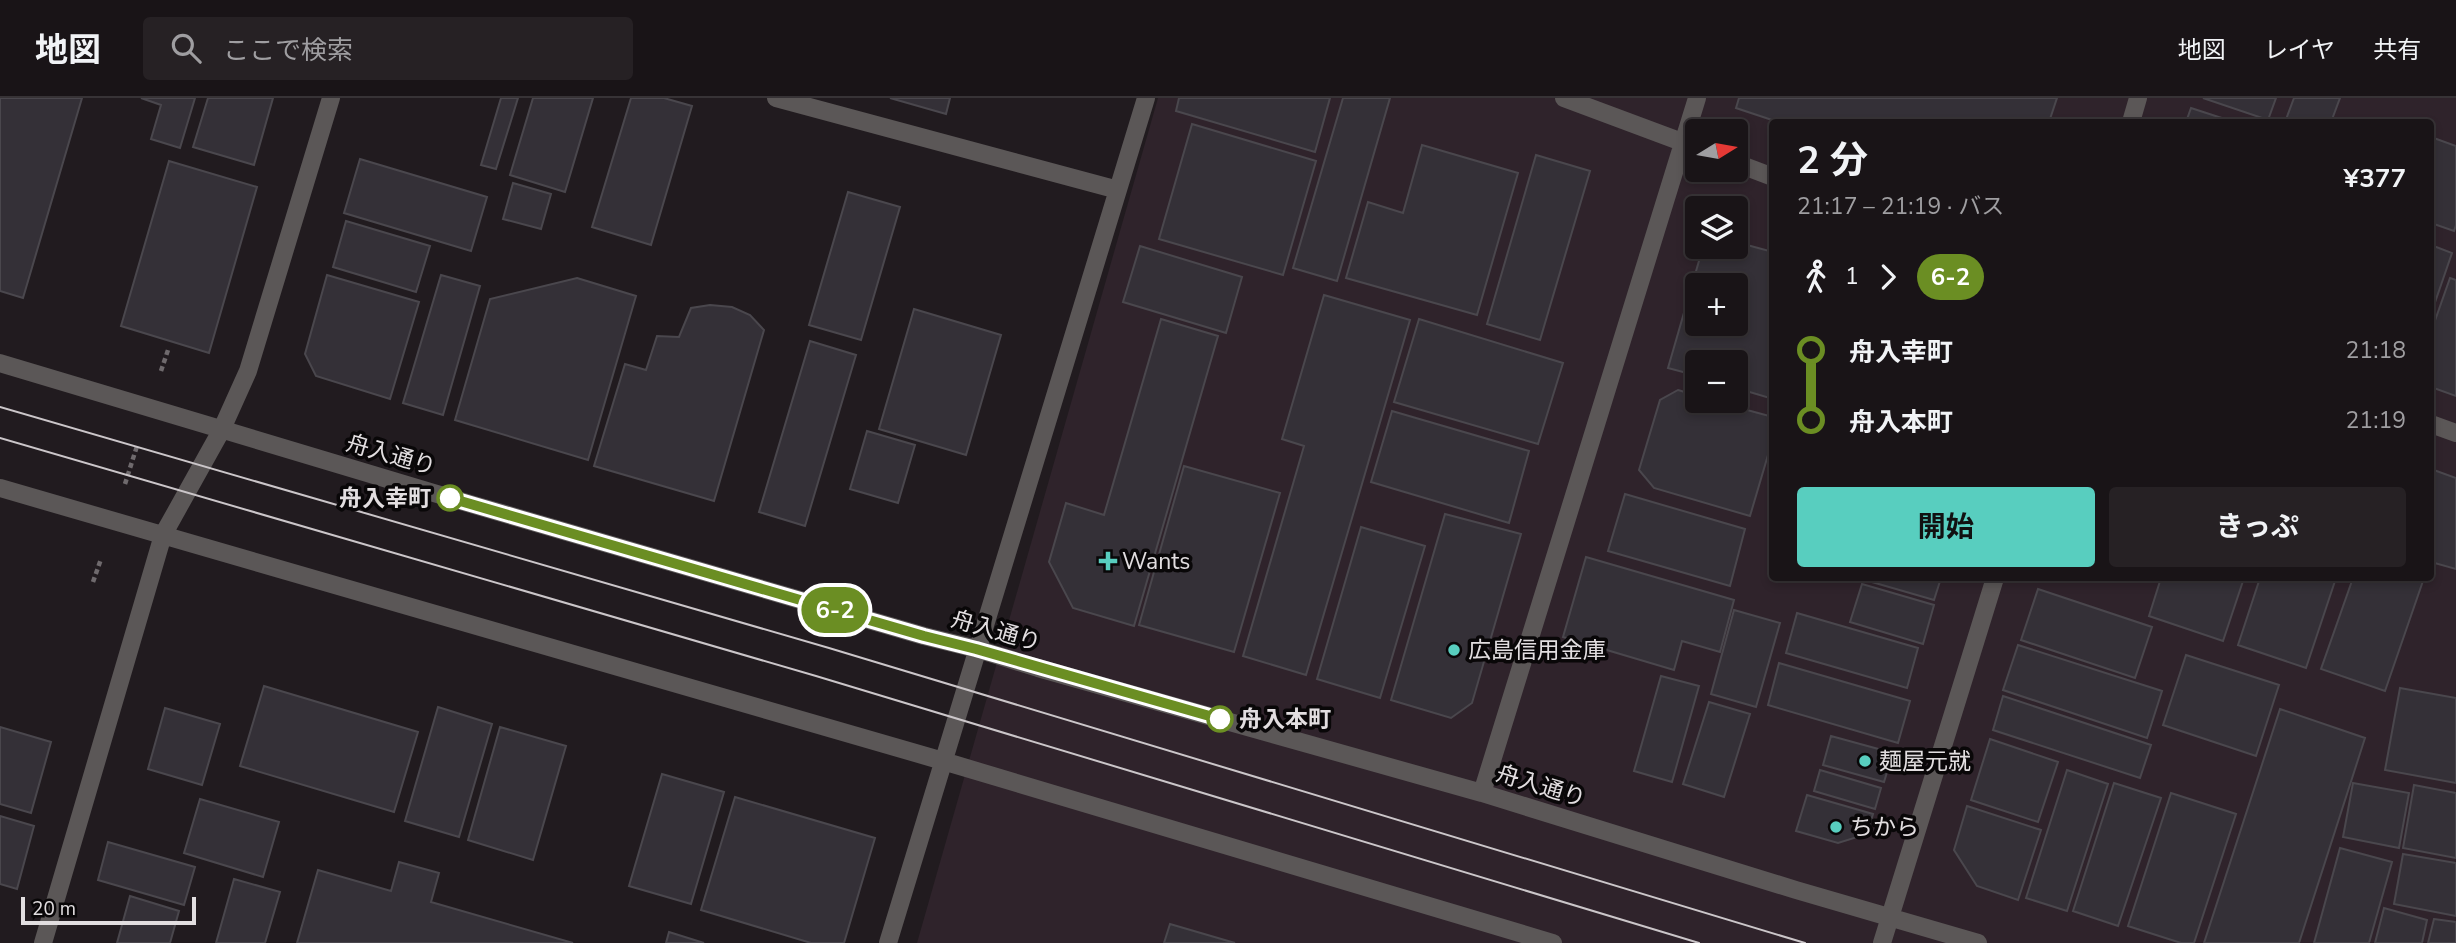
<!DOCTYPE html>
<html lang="ja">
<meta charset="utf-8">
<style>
body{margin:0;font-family:"Nunito Sans","Noto Sans JP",sans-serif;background:#262124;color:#f1f3f6;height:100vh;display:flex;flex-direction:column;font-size:26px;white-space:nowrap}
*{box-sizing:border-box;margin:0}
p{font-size:23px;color:#9f9ea1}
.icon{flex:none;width:38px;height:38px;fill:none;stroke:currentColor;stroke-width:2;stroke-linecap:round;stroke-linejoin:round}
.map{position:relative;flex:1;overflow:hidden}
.drawer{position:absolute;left:1769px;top:21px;width:665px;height:462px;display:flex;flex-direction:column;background:#191417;border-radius:7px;box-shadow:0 4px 10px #0003,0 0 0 2px #373336}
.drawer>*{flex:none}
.badge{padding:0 14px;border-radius:23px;font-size:24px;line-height:46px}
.needle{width:46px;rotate:79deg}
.buttons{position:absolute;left:1685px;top:21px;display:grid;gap:14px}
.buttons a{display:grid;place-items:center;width:63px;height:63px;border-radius:7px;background:#191417;box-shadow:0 4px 10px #0003,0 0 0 2px #373336;font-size:35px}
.scale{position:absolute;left:21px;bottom:18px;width:175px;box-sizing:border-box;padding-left:7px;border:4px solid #e2dee0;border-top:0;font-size:19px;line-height:24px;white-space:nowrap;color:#e2dee0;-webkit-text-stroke:5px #090708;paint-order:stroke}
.map>.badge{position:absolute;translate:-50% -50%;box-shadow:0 0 0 4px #fff}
.legs{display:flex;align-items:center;gap:10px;height:77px;padding:0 28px;font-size:23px}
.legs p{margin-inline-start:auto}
.overview{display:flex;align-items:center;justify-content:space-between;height:119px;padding:0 28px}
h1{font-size:38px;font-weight:700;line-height:52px}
.button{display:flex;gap:14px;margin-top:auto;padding:14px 28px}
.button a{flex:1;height:80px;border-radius:7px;background:#58cebf;color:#111;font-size:28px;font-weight:700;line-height:80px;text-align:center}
.button a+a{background:#262124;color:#f1f3f6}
ul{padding:0 28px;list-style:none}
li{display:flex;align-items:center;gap:24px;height:70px;font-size:26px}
li i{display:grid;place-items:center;width:10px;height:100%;margin:0 9px;background:currentColor}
li i::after{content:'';width:18px;height:18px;margin:-9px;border:5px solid;border-radius:50%;background:#191417}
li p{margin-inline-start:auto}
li:first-child i{background:linear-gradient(#0000 50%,currentColor 0)}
li:last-child i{background:linear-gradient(currentColor 50%,#0000 0)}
header{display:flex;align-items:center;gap:42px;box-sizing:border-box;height:98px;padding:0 35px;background:#191417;border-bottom:2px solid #373336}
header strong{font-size:33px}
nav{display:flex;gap:38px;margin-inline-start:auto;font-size:24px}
.search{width:490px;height:63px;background:#262124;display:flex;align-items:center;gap:18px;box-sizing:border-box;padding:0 24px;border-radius:7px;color:#9f9ea1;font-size:26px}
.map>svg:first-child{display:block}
</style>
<header>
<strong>地図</strong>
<div class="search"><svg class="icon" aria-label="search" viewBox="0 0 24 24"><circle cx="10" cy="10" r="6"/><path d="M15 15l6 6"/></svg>ここで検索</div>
<nav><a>地図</a><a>レイヤ</a><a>共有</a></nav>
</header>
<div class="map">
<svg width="2456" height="845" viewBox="0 0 2456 845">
<rect width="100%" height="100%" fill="#211b1f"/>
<path fill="#2f232b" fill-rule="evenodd" d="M1158,0H2456V845H917ZM1773,24H2431V480H1773ZM1698,33H1736V72H1698ZM1698,110H1736V149H1698ZM1698,187H1736V226H1698ZM1698,264H1736V303H1698Z"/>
<path fill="#343037" stroke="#4a474d" stroke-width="2" fill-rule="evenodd" d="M0,0H82L23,200L0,193Z
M141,0H195L180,50L151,41L161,7Z
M208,0H273L254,67L193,49Z
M501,0H518L496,71L481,67Z
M533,0H593L565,94L510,77Z
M631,0H664L692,8L651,147L592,129Z
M890,0H950L946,16Z
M1179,0H1330L1315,54L1176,13Z
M1343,0H1390L1337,183L1293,170Z
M1739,0H2057L2049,24H1778L1736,10Z
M2203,0H2276L2268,22Z
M2294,0H2340L2331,24H2285Z
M2191,10L2234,24H2186Z
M1192,26L1316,63L1283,177L1159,141Z
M2431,39L2456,48V127L2454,133L2431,125Z
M1422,47L1518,75L1477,217L1346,180L1368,104L1403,115Z
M1536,57L1590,73L1540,242L1487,226Z
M360,61L487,99L471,153L344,115Z
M169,63L257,89L209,255L121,228Z
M513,85L551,96L541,131L503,121Z
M848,94L900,109L861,242L809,227Z
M346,123L430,148L416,194L333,169Z
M1736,144L1773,154V301L1736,290V264H1698V278L1668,270L1703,149H1736ZM1698,187H1736V226H1698Z
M2431,147L2452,155L2431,216Z
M1140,148L1242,179L1226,235L1123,204Z
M327,177L419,204L390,301L316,278L305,256Z
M441,177L480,188L443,317L403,305Z
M577,180L636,198L588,362L455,322L490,201Z
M2450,180L2456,182V298L2431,289V234Z
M1324,197L1410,222L1306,577L1243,558L1304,348L1282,341Z
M710,207L732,209L750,217L764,232L714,403L594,368L625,266L646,272L657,238L679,239L691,210Z
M914,211L1001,237L966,357L879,331Z
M1161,221L1218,238L1134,528L1073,510L1049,464L1066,405L1104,417Z
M1419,221L1563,265L1538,346L1394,304Z
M810,243L856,257L805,428L759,414Z
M1678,292L1698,298V303H1714L1773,319V340L1750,418L1654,390L1639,372L1660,302Z
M1392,313L1529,353L1509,425L1371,384Z
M867,333L915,347L898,405L850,391Z
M1184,368L1280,395L1234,554L1139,527Z
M2431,371L2456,380V471L2431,464Z
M1625,396L1745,431L1730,488L1608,453Z
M1445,416L1521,436L1472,605L1451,620L1391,602Z
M1361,429L1425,448L1380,600L1317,581Z
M1586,459L1734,502L1720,554L1682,543L1674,572L1563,539Z
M1858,480H1941L1934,502Z
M2161,480H2244L2223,543L2149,518Z
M2260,480H2336L2306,570L2238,547Z
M2353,480H2424L2385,593L2321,571Z
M1862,486L1934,507L1923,546L1850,524Z
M2038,491L2152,529L2135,580L2021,542Z
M1734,512L1780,525L1756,609L1711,596Z
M1797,515L1918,550L1907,590L1786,555Z
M2018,547L2162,593L2147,640L2003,592Z
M2186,557L2279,587L2256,658L2163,627Z
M1779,565L1910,603L1898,645L1768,607Z
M1661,578L1699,588L1672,684L1634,673Z
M264,588L418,634L394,714L240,668Z
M2400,590L2456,600V685L2385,672Z
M2003,598L2151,647L2140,680L1993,632Z
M1709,604L1750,616L1724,699L1683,686Z
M438,609L492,626L459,739L405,723Z
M165,610L220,626L202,687L148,671Z
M2280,611L2365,640L2299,845H2204Z
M0,629L51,644L31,715L0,706Z
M500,629L566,648L533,762L468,742Z
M1831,638L1893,655L1884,684L1823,667Z
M1990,641L2058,664L2038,724L1971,702Z
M1820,672L1881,690L1875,711L1814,693Z
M2067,672L2108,686L2067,813L2026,800Z
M662,676L724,694L691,806L629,788Z
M2114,685L2161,700L2118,828L2073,813Z
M2353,685L2409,695L2399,750L2343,739Z
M2414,687L2456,695V760L2403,750Z
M2171,695L2236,716L2194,845H2181L2128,828Z
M1807,697L1873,716L1867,736L1838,745L1796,733Z
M735,699L875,740L844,845H811L701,812Z
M200,701L279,724L263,779L184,755Z
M1967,708L2041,732L2018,802L1977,788L1954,752Z
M0,718L34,728L17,791L0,786Z
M108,744L195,769L184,807L98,782Z
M2340,750L2392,764L2369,845H2314Z
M2403,756L2456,765V818L2394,806Z
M399,764L439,775L431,804L573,845H297L318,772L391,793Z
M234,781L280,794L265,845H216Z
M130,798L179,813L170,845H117Z
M2384,810L2427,822L2422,845H2375Z
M2434,821L2456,824V845H2428Z
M1170,826L1235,845H1164Z
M669,834L704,845H666Z"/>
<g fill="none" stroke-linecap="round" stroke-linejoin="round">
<path stroke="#6f6a6d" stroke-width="4.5" stroke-dasharray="5 3.5" stroke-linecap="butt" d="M161,273L168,252
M125,386L137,348
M93,484L101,461"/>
<path stroke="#5b5757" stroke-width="18" d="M776,0L1118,92
M1564,0L1698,50
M2131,24L2138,0
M1736,65L1773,79
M0,265L474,407L924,538L977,551L1038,570L1482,695L1796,792L1978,845
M2431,326L2456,335
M0,390L943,663L1553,845
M1482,695L1697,0
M43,845L163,437L221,333L248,273L331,0
M888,845L1146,0
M1882,845L1995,480"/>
<path stroke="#cbc6c9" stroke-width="2" d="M0,309L829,550L1805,845
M0,340L816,578L1699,845"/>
</g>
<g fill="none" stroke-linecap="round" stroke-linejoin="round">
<defs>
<path id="line-1" d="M450,400L924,538L976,551L1220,621"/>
</defs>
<use href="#line-1" stroke="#fff" stroke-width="16"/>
<use href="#line-1" stroke="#6b8e23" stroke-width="10"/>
</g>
<g fill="#fff" stroke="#6b8e23" stroke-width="3.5">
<circle cx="450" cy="400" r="12"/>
<circle cx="1220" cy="621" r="12"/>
</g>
<g fill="#58cebf" stroke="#090708" stroke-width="2.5">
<path d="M1104.5 452.5h7v7h7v7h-7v7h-7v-7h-7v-7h7z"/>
<circle cx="1454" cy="552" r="7"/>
<circle cx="1865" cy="663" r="7"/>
<circle cx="1836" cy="729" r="7"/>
</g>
<g text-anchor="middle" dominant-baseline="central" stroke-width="7" stroke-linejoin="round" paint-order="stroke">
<g font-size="23" fill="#e2dee0" stroke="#090708">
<text transform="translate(391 357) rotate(16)">舟入通り</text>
<text transform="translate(996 533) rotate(16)">舟入通り</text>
<text transform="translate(1541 688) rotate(17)">舟入通り</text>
</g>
<g font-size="23" font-weight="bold" fill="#e2dee0" stroke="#090708" text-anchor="end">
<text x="431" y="400">舟入幸町</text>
<text x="1239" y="621" text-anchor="start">舟入本町</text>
</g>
<g font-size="23" fill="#e2dee0" stroke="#090708" text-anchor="start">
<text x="1122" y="463">Wants</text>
<text x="1468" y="552">広島信用金庫</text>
<text x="1879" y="663">麺屋元就</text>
<text x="1850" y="729">ちから</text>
</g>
</g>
</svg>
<div class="buttons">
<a><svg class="needle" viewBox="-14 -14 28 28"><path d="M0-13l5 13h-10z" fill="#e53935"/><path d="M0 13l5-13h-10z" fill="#9f9ea1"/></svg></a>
<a><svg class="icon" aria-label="layers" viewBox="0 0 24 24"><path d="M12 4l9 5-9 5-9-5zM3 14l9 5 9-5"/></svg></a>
<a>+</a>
<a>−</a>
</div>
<div class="scale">20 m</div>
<b class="badge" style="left:835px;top:512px;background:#6b8e23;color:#fff">6-2</b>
<section class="drawer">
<div class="overview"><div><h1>2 分</h1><p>21:17 – 21:19 · バス</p></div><b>¥377</b></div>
<div class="legs"><svg class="icon" aria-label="walk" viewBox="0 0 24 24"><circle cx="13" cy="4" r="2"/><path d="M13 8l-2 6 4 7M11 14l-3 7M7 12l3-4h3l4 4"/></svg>1<svg class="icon" aria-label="forward" viewBox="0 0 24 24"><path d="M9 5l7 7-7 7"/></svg><b class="badge" style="background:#6b8e23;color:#fff">6-2</b></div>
<ul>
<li><i style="color:#6b8e23"></i><b>舟入幸町</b><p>21:18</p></li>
<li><i style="color:#6b8e23"></i><b>舟入本町</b><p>21:19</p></li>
</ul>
<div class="button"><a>開始</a><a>きっぷ</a></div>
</section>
</div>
